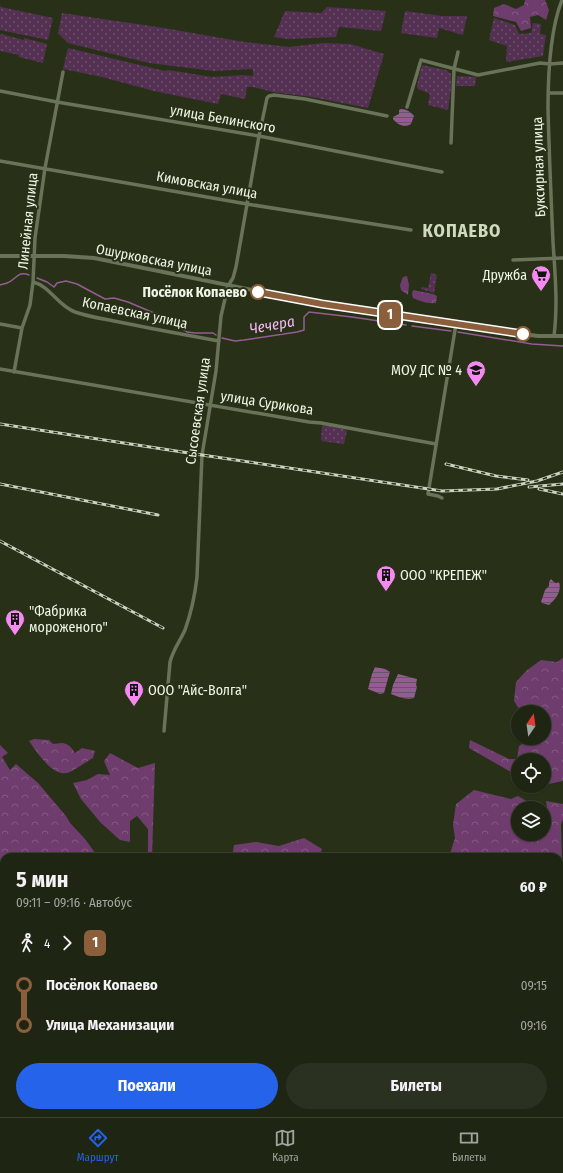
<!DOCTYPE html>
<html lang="ru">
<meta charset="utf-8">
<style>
body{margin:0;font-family:"Fira Sans Condensed",sans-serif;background:#2b3120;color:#f1f3f6;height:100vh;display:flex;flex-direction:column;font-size:15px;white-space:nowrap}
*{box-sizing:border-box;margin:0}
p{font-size:13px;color:#a1a59f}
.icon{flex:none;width:22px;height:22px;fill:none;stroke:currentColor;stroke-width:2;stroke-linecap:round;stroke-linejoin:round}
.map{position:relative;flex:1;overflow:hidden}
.details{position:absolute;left:0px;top:853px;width:563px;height:264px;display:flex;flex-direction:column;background:#1e2512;border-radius:12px 12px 0 0;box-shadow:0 1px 3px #0004,0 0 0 1px #3c4232}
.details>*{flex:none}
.badge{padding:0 8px;border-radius:6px;font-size:14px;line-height:26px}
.needle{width:26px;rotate:13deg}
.controls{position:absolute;left:511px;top:705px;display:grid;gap:8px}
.controls a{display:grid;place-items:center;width:40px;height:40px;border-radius:50%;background:#1e2512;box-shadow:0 1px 3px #0004,0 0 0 1px #3c4232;font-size:20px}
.map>.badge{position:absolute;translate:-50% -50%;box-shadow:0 0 0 2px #fff}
.legs{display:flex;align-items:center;gap:6px;height:44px;padding:0 16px;font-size:13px}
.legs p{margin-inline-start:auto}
.summary{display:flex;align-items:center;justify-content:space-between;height:68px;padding:0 16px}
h1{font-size:22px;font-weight:700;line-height:30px}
.primary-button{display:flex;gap:8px;margin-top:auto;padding:8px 16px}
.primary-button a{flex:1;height:46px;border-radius:24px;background:#2563eb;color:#fff;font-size:16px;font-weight:700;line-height:46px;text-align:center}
.primary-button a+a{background:#2b3120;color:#f1f3f6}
ul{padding:0 16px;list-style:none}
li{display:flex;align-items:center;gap:14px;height:40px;font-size:15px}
li i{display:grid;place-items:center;width:6px;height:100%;margin:0 5px;background:currentColor}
li i::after{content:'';width:10px;height:10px;margin:-5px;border:3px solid;border-radius:50%;background:#1e2512}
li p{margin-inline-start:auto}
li:first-child i{background:linear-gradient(#0000 50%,currentColor 0)}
li:last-child i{background:linear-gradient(currentColor 50%,#0000 0)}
.tabs{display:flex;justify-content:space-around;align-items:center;height:56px;border-top:1px solid #3c4232;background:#1e2512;font-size:11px;color:#a1a59f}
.tabs a{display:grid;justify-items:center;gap:2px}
.tabs .active{color:#2563eb}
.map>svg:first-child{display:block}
</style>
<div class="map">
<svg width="563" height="1117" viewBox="0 0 563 1117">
<defs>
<pattern id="green-dots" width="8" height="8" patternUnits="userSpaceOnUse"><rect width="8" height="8" fill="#543053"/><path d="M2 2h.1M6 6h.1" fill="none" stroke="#6d4f6c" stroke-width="1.8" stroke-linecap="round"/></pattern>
<pattern id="forest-crowns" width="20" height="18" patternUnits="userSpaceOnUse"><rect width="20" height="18" fill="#6f3c6e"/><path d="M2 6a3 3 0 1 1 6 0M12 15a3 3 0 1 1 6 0" fill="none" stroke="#845983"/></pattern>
<pattern id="water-rules" width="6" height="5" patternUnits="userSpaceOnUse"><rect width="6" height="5" fill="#935d91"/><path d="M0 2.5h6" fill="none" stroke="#6a5367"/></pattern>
</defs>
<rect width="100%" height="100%" fill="#283118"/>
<path fill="url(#green-dots)" d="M0,5L1,7L53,18L48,40L0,30Z
M327,7L386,11L381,31L339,27L336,37L288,39L274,37L285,11L321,13Z
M405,11L442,16H467L463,35L439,28L437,38L401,33Z
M62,13L164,28L244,42L289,47L323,43L350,44L384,54L368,108L312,97L273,92L253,87H247L245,99L221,94L218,104L154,91L102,77L63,69L68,48L165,71L169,70L212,77L243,75L253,76V69L214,71L149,63L68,43L58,33Z
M494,18L515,25L519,34L531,33L533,23L541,24L540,34L546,35L543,56L506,62L507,46L489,40Z
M1,34L24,40V38L47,44L43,63L19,57V55L0,51V35Z
M422,65L446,70L451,74V88L448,110L428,105V104L430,94L418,89L417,86Z
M457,76L476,77L475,86H456Z
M431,273L437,275L434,293L421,289V287L428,288Z
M324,425L344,429L347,431L344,444H342L322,441L321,439L322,427Z"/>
<path fill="url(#forest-crowns)" d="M525,0H545L549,10L546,20L538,15L530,17L531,28L521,31L516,22L493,16L494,8L504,4L516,9L524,5Z
M407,276L409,285L408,295L401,290L400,285L403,277Z
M413,290L433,294L437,296L436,303C427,304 420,301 413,298L412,294Z
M563,658V781L544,785V760H518V776L469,748L470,740L509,759H517L519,746L531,738H544V712H521L514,701L516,682L526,671L541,660L557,662Z
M34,739L49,740L53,744C65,742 69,743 75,753L82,748L95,751L93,758C87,761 71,773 66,773C52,776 36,751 29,741Z
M0,745L8,753L2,757L10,770L16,764L38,783L66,816L70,823L85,839L98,857H4V1113H55L52,1117H0Z
M110,753L138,768L155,763L152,857H148V829L137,816L130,821V842L120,840L101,823L81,799L73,783L87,780L98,774L110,775L104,761Z
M474,790L511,799L518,796L538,808H518V834H544V809L547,807L546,801L563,804V820L561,824L562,864L560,891L559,857H449L455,838L453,825L456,804Z
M304,838L322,849L319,857H232L234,845L256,842L279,846Z
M563,1025V1096L559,1097V1028Z
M146,1113H496L495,1117H146Z"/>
<path fill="url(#water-rules)" d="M401,109C406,109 411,112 414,116L411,124C404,128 398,125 393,119V117L399,114V110Z
M551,579L554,582L556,583L559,582C562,591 556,599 549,605L542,603L541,602L545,590L549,586V582Z
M375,667L385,669L390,672L389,675L384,693L380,694L368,689L372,674Z
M398,674L417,679L416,685L417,687L414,698C405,700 399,697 391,694L393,685Z"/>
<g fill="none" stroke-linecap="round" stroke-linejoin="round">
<path stroke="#935d91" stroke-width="1.5" d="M37,278L47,282L54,287L57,283L66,281L77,284L105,299L114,298L128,302L168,319L187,332L195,333H213L216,335
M0,285C2,284 5,284 7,283C16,280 18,270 29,275
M412,326L451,331
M458,332L532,344L563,346
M222,338L235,341L244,340L297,332L304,330V317L309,312L352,317L406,325"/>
<path stroke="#687358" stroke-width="3.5" d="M0,91L57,102L259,136L442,172
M548,93H563
M407,107L421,60L478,75L540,63L550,64L563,63
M451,143L454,69L458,52
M0,161L247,204L411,230
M513,260L563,258
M33,282C50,286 58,306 75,312C89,317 105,319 119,322C153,329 186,335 219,341
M0,324L22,328
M554,336C558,304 555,273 553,242C551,197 549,152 548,108C548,75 550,30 562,0
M0,369L309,422L321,423L436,444
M14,372L22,328L30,305L33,282L35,238L45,168L63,72
M442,498L438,496L428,494L456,324
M164,731L170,662C173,650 180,641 185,630C191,613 195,595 197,577L202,455L216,371L221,316L228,286L233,278L236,267L259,136L267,98L269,96L274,95L305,99L387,116"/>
<path stroke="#687358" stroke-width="4" d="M0,256H64L94,258L322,304L523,334L538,336H563"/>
<path stroke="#6c8435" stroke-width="5" d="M559,1111L563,1110
M533,1117L552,1113
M559,1117L563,1116"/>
<defs>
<path id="rail" d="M0,424L202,455L442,491L497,489L537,481L563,472
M446,464L496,476L528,480
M0,484L158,515
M529,487L563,484
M539,489L563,494
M0,541L163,628"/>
</defs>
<use href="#rail" stroke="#ccd2c1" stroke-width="3"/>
<use href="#rail" stroke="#283118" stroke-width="1.5" stroke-dasharray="4.5" stroke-linecap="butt"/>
</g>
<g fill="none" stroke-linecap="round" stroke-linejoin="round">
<defs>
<path id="line-1" d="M258,292L322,304L523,334"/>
</defs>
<use href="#line-1" stroke="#fff" stroke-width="9"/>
<use href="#line-1" stroke="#8b5e3c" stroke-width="6"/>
</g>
<defs>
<symbol id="supermarket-pin" viewBox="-11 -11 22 30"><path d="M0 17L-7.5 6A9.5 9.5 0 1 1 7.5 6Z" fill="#f489f0" stroke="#283118"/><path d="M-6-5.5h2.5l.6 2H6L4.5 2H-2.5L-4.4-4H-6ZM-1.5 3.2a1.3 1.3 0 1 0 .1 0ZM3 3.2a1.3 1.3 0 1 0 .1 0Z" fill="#111"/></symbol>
<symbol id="school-pin" viewBox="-11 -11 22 30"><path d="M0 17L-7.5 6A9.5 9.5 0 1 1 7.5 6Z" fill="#f489f0" stroke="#283118"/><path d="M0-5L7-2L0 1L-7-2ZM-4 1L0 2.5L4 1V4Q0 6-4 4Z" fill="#111"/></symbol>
<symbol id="building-pin" viewBox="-11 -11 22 30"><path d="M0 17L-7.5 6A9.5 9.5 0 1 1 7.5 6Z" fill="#f489f0" stroke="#283118"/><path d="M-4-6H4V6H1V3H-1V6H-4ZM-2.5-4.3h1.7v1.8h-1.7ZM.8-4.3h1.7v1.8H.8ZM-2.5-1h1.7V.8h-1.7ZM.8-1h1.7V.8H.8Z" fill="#111"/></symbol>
</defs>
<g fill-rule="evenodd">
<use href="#supermarket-pin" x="530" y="264" width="22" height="30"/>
<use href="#school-pin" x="465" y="359" width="22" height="30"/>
<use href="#building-pin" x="375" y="564" width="22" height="30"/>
<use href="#building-pin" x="4" y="608" width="22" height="30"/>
<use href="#building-pin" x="123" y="679" width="22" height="30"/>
</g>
<g fill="#fff" stroke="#8b5e3c" stroke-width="2">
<circle cx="258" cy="292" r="7"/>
<circle cx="523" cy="334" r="7"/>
</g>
<g text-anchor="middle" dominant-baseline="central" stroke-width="4" stroke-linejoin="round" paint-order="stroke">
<g font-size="14" fill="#f0f6e7" stroke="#283118">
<text transform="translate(223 119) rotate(10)">улица Белинского</text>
<text transform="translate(539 167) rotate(-92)">Буксирная улица</text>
<text transform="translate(207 185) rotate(10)">Кимовская улица</text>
<text transform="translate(28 221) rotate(-84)">Линейная улица</text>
<text transform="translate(154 260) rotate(11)">Ошурковская улица</text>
<text transform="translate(135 313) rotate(12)">Копаевская улица</text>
<text transform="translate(267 403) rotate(9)">улица Сурикова</text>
<text transform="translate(198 411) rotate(-82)">Сысоевская улица</text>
</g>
<g font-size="14" fill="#f0f6e7" stroke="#283118" text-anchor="start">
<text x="527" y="275" text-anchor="end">Дружба</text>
<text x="462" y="370" text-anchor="end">МОУ ДС № 4</text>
<text x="400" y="575">ООО "КРЕПЕЖ"</text>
<text x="29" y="611">"Фабрика<tspan x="29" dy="16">мороженого"</tspan></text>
<text x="148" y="690">ООО "Айс-Волга"</text>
</g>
<g font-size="14" font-weight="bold" fill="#f0f6e7" stroke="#283118" text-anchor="end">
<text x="247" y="292">Посёлок Копаево</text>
</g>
<g font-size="15" font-style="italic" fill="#f7b9f4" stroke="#283118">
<text transform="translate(272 325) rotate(-10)">Чечера</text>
</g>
<g font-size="18" font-weight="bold" letter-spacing="1" fill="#cfdbbd" stroke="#283118">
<text x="462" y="231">КОПАЕВО</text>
</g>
</g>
</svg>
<div class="controls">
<a><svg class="needle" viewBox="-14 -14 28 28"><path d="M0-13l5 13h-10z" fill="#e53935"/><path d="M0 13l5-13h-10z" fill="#a1a59f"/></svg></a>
<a><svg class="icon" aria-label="locate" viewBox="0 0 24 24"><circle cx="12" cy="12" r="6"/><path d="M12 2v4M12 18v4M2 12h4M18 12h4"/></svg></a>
<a><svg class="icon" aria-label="layers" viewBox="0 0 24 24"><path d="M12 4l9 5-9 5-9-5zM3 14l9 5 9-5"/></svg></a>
</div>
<b class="badge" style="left:390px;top:315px;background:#8b5e3c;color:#fff">1</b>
<section class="details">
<div class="summary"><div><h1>5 мин</h1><p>09:11 – 09:16 · Автобус</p></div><b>60 ₽</b></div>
<div class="legs"><svg class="icon" aria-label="walk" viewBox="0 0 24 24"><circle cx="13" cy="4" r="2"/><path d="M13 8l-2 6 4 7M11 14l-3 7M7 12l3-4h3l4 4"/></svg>4<svg class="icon" aria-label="forward" viewBox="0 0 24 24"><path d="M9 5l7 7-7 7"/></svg><b class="badge" style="background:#8b5e3c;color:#fff">1</b></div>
<ul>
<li><i style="color:#8b5e3c"></i><b>Посёлок Копаево</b><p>09:15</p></li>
<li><i style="color:#8b5e3c"></i><b>Улица Механизации</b><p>09:16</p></li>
</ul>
<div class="primary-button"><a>Поехали</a><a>Билеты</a></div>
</section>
</div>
<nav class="tabs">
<a class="active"><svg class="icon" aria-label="directions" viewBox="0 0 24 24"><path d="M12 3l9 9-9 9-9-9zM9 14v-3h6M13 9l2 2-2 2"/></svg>Маршрут</a>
<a><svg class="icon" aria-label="map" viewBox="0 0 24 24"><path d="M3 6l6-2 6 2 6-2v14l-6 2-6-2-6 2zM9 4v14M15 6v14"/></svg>Карта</a>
<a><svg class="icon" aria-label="tickets" viewBox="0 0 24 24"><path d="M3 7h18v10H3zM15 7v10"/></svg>Билеты</a>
</nav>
